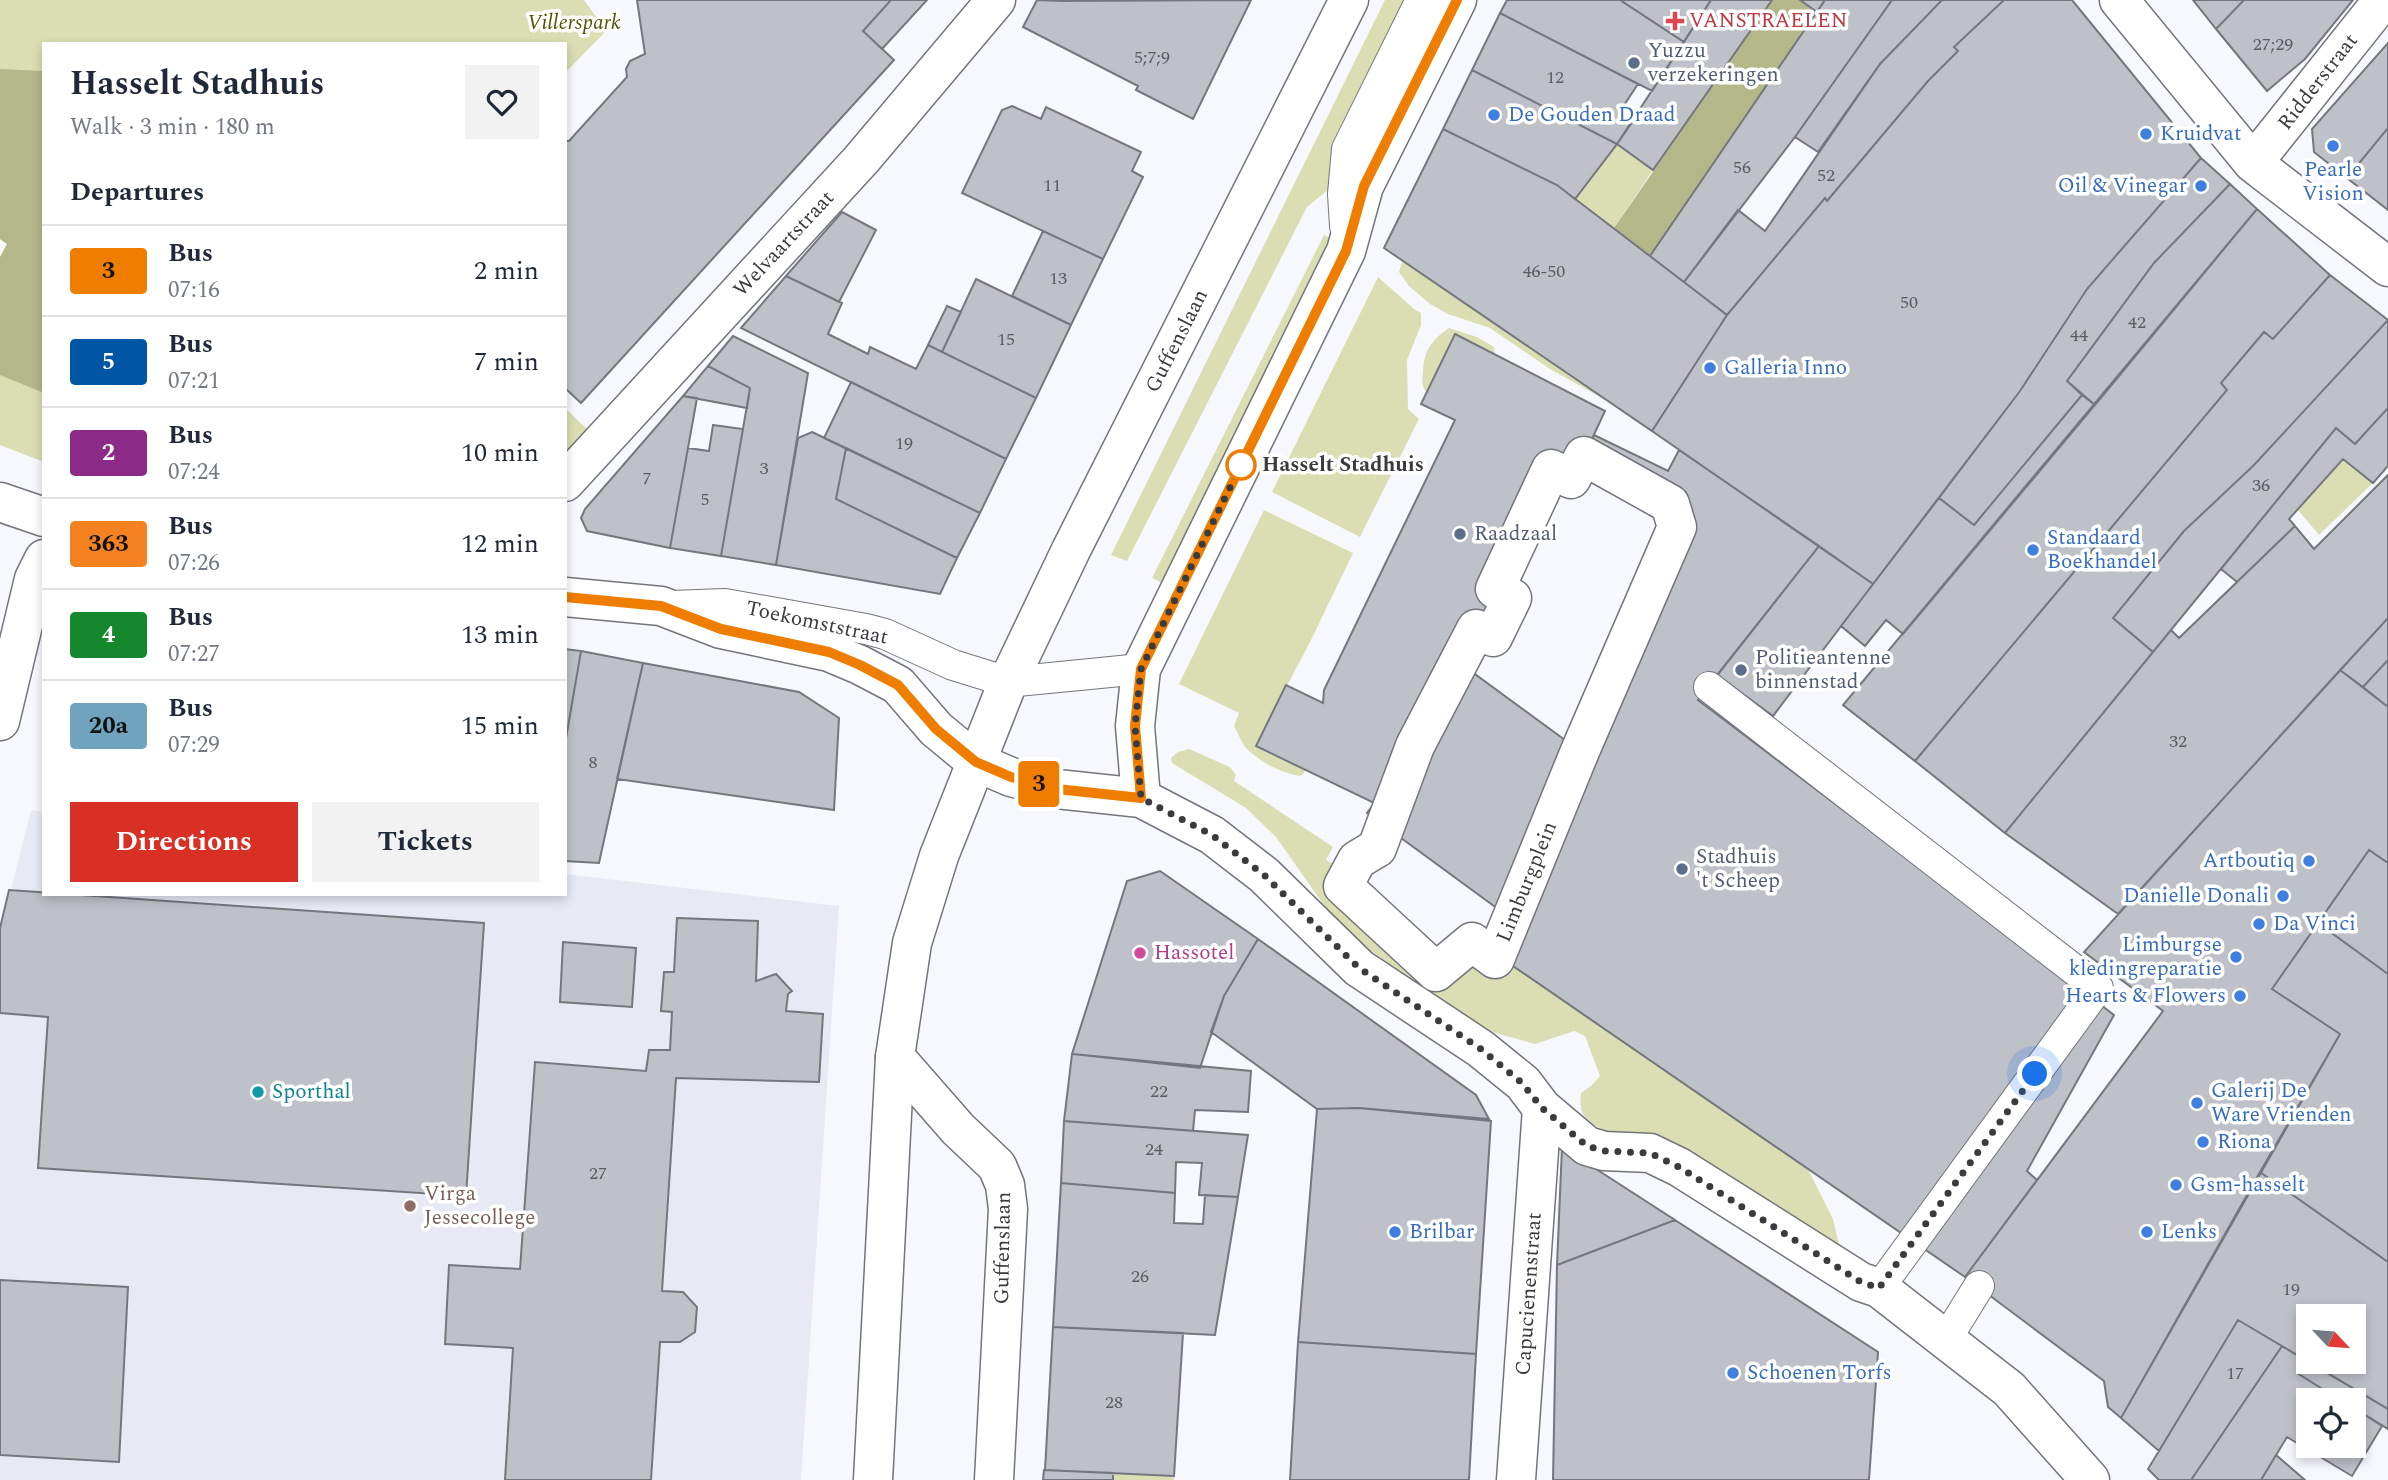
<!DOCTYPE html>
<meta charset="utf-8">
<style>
body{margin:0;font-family:Spectral,serif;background:#f2f2f3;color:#1f2937;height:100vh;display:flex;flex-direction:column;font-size:26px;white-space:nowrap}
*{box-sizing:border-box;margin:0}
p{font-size:23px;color:#747a83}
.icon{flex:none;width:38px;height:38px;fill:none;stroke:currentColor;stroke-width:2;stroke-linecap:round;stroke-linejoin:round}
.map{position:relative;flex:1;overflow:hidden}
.sheet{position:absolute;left:42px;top:42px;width:525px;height:854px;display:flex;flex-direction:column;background:#fff;border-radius:0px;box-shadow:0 4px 10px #0003}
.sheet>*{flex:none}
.badge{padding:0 14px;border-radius:5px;font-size:24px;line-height:46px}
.needle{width:46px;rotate:116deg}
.tools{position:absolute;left:2296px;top:1304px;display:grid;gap:14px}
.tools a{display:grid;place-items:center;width:70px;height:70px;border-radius:0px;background:#fff;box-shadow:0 4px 10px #0003;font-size:35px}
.you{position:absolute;width:35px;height:35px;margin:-18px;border:5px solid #fff;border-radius:50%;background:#1a73e8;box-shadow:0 0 0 10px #1a73e833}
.map>.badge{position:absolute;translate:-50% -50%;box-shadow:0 0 0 4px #fff}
h2{padding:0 28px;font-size:26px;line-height:63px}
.round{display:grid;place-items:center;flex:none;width:74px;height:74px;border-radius:0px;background:#f2f2f3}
.overview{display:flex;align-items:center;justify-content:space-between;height:119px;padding:0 28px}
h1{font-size:33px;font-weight:700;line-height:52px}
.primary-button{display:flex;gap:14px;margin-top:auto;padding:14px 28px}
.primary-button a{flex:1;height:80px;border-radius:0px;background:#d93025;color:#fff;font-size:28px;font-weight:700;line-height:80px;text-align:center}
.primary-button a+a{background:#f2f2f3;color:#1f2937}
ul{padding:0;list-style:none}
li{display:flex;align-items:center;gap:21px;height:91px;padding:0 28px;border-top:2px solid #e0e1e3}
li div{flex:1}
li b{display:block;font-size:26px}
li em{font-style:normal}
li .badge{min-width:77px;font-weight:700;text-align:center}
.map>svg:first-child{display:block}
</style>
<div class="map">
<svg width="2388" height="1480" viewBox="0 0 2388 1480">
<rect width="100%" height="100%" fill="#f7f8fe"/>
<path fill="#e7eaf5" d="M31,810L44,812V894H565V874L839,906L801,1480H0V933Z"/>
<path fill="#dadeb2" d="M0,0H584L606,31L565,73V44H44V462L0,445V257L7,244L0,239Z
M1385,0H1411L1334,185L1307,207L1127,561L1111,555Z
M1617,144L1653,170L1614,228L1575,199Z
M1324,235L1337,242L1164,584L1152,578Z
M1403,260L1609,402L1550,369L1490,328L1448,314L1430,304L1409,286L1399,272Z
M1378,277L1414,309L1421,313V325L1407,360L1408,409L1419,419L1360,537L1272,492Z
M1449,328L1477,337L1494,347L1495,355L1427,393C1421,386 1422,380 1423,371C1424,350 1432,340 1449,328Z
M565,408L589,431L565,454Z
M2343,459L2373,483L2319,535L2298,510Z
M1264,510L1353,553L1310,642L1256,745L1306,770L1301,776C1281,774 1259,761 1245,747C1241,741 1238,733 1234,726L1239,713L1179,684Z
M1189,749L1230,767L1236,775L1234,781L1333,847L1326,860L1351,873L1435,971L1498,955L1807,1167L1833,1219L1839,1245L1833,1248L1606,1132C1587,1120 1578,1117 1581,1093L1592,1085L1600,1076L1585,1036L1574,1031L1535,1044L1485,1030L1351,937L1321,901L1276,837L1246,808L1172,763L1171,758L1178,752Z
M1113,1473L1174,1476V1480H1113Z"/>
<path fill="#b4b888" d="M1772,0H1800L1817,12L1650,256L1614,228Z
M0,69L44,71V393L0,375V257L7,244L0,239Z"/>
<path fill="#bfc1c8" stroke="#75777e" stroke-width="2" fill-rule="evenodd" d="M637,0H891L863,31L894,60L581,403L565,388V141H569L627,77L626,69L630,61L645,54Z
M891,0H927L882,49L863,31Z
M1037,0L1062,1L1251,0L1193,119L1136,90L1138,86L1023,27Z
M1507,0H1620L1684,42L1652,91L1500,13Z
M1620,0H1711L1684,42Z
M1711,0H1772L1653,170L1617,144Z
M1800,0H1825L1817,12Z
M1825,0H1892L1795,137L1684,282L1650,256Z
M1892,0H1942L1880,64L1818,152L1795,137Z
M1942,0H2004L1954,47L1958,51L1928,81L1827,201L1825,198L1727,315L1684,282L1738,210L1765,231L1880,64Z
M2004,0H2072L2201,158L2087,289L2020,391L1873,584L1652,431L1727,315L1825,198L1827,201L1928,81L1958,51L1954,47Z
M2193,0H2244L2216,29Z
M2244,0H2353L2305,59L2267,91L2216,29Z
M1500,13L1638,84L1619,113L1633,121L1617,144L1472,70Z
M2388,43V128L2347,178L2314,152L2312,129Z
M1472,70L1617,144L1575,199L1557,185L1443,129Z
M1012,106L1041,119L1046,107L1141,152L1132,171L1143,177L1103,259L962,193L1002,110Z
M2388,128V210L2347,178Z
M1443,129L1557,185L1727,315L1652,431L1384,248Z
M2201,158L2230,184L2154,263L2067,381L2082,395L1974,525L1939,498L2020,391L2087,289Z
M2230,184L2257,209L2095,405L2067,381L2154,263Z
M2257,209L2330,275L2273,339L2264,332L2221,383L2227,390L1915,761L1843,705Z
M842,212L876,230L839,302L786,276Z
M1043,231L1103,259L1071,325L1012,296Z
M2330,275L2388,320L2254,465L2184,531L2113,618L2153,652L2005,833L1915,761L2227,390L2221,383L2264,332L2273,339Z
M786,276L842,303L828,334L868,354L870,347L916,369L928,345L1036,398L1006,459L741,328Z
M976,279L1071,325L1036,398L942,352Z
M947,306L961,312L942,352L928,345Z
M2388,320V408L2355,444L2336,428L2153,652L2113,618L2184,531L2254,465Z
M1455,334L1605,411L1584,456L1494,589L1493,637L1399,815L1256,746L1286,685L1323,703L1324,690L1455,420L1421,404Z
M733,336L808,373L776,565L721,556L750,388L708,366Z
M708,366L750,388L747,408L683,396Z
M851,382L1006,459L980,513L824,438Z
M2082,395L2095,405L1903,634L1886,620L1865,646L1841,626L1939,498L1974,525Z
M683,396L697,398L670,548L587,531L581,518L585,509Z
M2388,408V466L2373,483L2343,459L2289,519L2295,526L2237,582L2221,569L2336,428L2355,444Z
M713,425L743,429L721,556L670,548L688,448L709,451Z
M812,432L846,448L836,499L957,558L940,594L776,565L798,438Z
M1594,435L1668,471L1679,450L1819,546L1698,700L2114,1015L2027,1171L2037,1180L1965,1277L1497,955L1513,920L1367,813L1472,672L1580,751L1670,504L1584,456Z
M846,448L980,513L957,558L836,499Z
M2388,475V618L2118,914L2005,833L2171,630L2179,638L2295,526L2314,549Z
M1819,546L1873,584L1773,716L1717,675Z
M2388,618V660L2363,687L2340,670Z
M565,649L581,651L565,744Z
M581,651L643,663L599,863L565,861V744Z
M2388,660V707L2363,687Z
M643,663L799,692L839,718L834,810L617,779Z
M2340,670L2388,707V863L2369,850L2272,989L2340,1034L2121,1418L2108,1407L2104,1381L1965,1277L2163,1011L2084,952Z
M2369,850L2388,863V974L2318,923Z
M1160,871L1258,939L1224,996L1200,1068L1072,1054L1127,881Z
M9,890L484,923L466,1196L38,1168L48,1017L0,1013V928Z
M677,918L758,921L756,981L776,974L792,991L788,994L786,1011L823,1014L819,1082L676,1078L662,1291L683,1292L697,1307L695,1332L680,1342H660L651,1480H505L513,1348L445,1344L449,1265L520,1269L535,1062L646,1071L649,1050H670L672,1012L661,1011L664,972H674Z
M2318,923L2388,974V1262L2260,1172L2340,1034L2272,989Z
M1258,939L1476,1095L1489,1119L1359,1108L1317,1109L1211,1032L1224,996Z
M563,942L636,948L632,1007L560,1002Z
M1072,1054L1251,1071L1248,1112L1195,1110L1193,1131L1064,1121Z
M1359,1108L1491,1121L1476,1354L1298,1342L1317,1109Z
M1064,1121L1248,1135L1238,1197L1199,1195L1202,1163L1176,1162L1175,1193L1061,1183Z
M1562,1147L1675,1220L1557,1265Z
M2260,1172L2388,1262V1409L2238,1320L2159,1451L2121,1418ZM2308,1316H2354V1362H2308Z
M1061,1183L1175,1193L1174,1223L1203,1224L1205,1195L1238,1197L1215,1335L1053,1327Z
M1675,1220L1878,1352L1869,1480H1553L1557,1265Z
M0,1280L128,1287L119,1462L0,1455Z
M2238,1320L2282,1346L2191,1480H2159L2148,1469Z
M1053,1327L1183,1333L1174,1476L1045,1470Z
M1298,1342L1476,1354L1469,1480H1290Z
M2282,1346L2305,1360L2297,1373L2340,1400H2308V1446H2354V1408L2382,1426L2352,1476L2287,1437L2261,1480H2191Z
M2305,1360L2388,1409V1429L2354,1408V1400H2340L2297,1373Z
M2276,1455L2305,1480H2261Z
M1044,1470L1113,1473V1480H1043Z"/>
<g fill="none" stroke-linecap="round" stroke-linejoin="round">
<defs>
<path id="lane" d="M1345,226L1343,194L1347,149L1421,0
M671,606L725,604L866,629L885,634L953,665L1008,682L1141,669
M1709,687L2098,988L1879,1288
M1945,1341L1979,1286"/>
<path id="street" d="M2119,0L2253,163L2388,267
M2253,163L2383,0
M1584,456L1670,504L1677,527L1580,751L1495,959L1472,942L1436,972L1343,886L1357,860L1377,848L1415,746L1476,629L1493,637L1512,598L1495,589L1551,469L1571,479Z
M565,482L861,160L996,0
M0,721L34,579L44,559
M976,762L1011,777L1057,789L1141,798L1212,835L1264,875L1359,968L1481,1049L1523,1083L1542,1108L1587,1146L1604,1151L1650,1153L1679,1167L1861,1282L1879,1288L2009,1389L2090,1480
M1141,798L1135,726L1141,669L1346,251L1364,186L1457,0
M895,1057L958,1129L997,1166L1005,1185L1008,1209L994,1480
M1516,1480L1542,1108"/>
<path id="secondary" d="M0,502L44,517
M565,597L661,606L721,629L829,652L860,665L898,685L936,729L976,762
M873,1480L895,1057L912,943L939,856L1008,682L1071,550L1349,0"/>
</defs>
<use href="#lane" stroke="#73757c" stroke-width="32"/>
<use href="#street" stroke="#73757c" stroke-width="41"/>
<use href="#secondary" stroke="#73757c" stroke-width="41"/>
<use href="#lane" stroke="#fff" stroke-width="30"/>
<use href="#street" stroke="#fff" stroke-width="38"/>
<use href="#secondary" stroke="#fff" stroke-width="38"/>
</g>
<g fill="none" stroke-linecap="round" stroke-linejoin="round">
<defs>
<path id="line" d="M565,597L661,606L721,629L829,652L860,665L898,685L936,729L976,762L1011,777L1057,789L1141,798L1135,726L1141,669L1346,251L1364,186L1457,0"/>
</defs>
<use href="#line" stroke="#fff" stroke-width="16"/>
<use href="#line" stroke="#ef7d00" stroke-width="10"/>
<path stroke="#3a3b3e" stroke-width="7" stroke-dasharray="0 12.6" d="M1241,465L1141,669L1135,726L1141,798L1212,835L1264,875L1359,968L1481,1049L1522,1083L1542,1108L1587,1146L1604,1151L1650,1153L1679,1167L1861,1282L1879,1288L2035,1074"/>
</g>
<path fill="#e0444e" stroke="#fff" stroke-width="2.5" d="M1671.5 10.5h7v7h7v7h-7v7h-7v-7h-7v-7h7z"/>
<g fill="#5c6f8a" stroke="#fff" stroke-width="2.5">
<circle cx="1634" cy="63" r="7"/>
<circle cx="1460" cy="534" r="7"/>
<circle cx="1741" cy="670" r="7"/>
<circle cx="1682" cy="869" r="7"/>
</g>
<g fill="#3f7fe0" stroke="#fff" stroke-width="2.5">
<circle cx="1494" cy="115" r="7"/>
<circle cx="2146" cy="134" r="7"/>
<circle cx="2333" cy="146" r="7"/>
<circle cx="2201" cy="186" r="7"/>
<circle cx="1710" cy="368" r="7"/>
<circle cx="2033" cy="550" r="7"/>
<circle cx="2309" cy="861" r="7"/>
<circle cx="2283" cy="896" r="7"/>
<circle cx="2259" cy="924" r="7"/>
<circle cx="2236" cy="957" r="7"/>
<circle cx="2240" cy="996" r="7"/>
<circle cx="2197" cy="1103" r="7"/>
<circle cx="2203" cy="1142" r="7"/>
<circle cx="2176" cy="1185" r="7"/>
<circle cx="1395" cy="1232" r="7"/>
<circle cx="2147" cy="1232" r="7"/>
<circle cx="1733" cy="1373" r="7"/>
</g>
<circle fill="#fff" stroke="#ef7d00" stroke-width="3.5" cx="1241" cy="465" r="14"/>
<circle fill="#d1479c" stroke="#fff" stroke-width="2.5" cx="1140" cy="953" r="7"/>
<circle fill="#0f9aa8" stroke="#fff" stroke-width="2.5" cx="258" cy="1092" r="7"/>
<circle fill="#8d6e63" stroke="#fff" stroke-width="2.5" cx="410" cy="1206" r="7"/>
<g text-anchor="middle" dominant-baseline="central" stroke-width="7" stroke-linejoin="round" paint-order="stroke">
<g font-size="18" fill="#5b5c60">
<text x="2273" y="44">27;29</text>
<text x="1152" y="57">5;7;9</text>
<text x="1555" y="77">12</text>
<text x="1742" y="167">56</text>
<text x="1826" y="175">52</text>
<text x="1052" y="185">11</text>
<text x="1544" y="271">46-50</text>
<text x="1058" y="278">13</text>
<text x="1909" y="302">50</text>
<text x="2137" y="322">42</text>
<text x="2079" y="335">44</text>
<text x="1006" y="339">15</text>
<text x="904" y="443">19</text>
<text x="764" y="468">3</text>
<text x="647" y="478">7</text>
<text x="2261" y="485">36</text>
<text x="705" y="499">5</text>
<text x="2178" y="741">32</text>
<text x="593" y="762">8</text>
<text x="1159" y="1091">22</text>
<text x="1154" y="1149">24</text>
<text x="598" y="1173">27</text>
<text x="1140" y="1276">26</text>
<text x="2291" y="1289">19</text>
<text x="2235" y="1373">17</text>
<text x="1114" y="1402">28</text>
</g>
<g font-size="21" fill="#be3a42" stroke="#fff" text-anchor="start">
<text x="1689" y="21">VANSTRAELEN</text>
</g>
<g font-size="21" font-style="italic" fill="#525400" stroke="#fff">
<text x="574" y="23">Villerspark</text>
</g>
<g font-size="21" fill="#4e5e75" stroke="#fff" text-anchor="start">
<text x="1648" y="51">Yuzzu<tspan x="1648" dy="24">verzekeringen</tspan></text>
<text x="1474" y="534">Raadzaal</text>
<text x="1755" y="658">Politieantenne<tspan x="1755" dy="24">binnenstad</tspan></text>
<text x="1696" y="857">Stadhuis<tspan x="1696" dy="24">'t Scheep</tspan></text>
</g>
<g font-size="21" fill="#3a3b3e" stroke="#fff">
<text transform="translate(2318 82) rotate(-52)">Ridderstraat</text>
<text transform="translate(784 244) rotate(-47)">Welvaartstraat</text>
<text transform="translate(1177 341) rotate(-63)">Guffenslaan</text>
<text transform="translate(817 623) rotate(12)">Toekomststraat</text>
<text transform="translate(1527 882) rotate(-68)">Limburgplein</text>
<text transform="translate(1003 1248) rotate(-89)">Guffenslaan</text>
<text transform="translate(1529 1294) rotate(-86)">Capucienenstraat</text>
</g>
<g font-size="21" fill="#366cbe" stroke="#fff" text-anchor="start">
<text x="1508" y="115">De Gouden Draad</text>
<text x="2160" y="134">Kruidvat</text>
<text x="2333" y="170" text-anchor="middle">Pearle<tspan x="2333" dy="24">Vision</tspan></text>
<text x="2187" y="186" text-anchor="end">Oil &amp; Vinegar</text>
<text x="1724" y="368">Galleria Inno</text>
<text x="2047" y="538">Standaard<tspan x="2047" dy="24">Boekhandel</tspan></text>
<text x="2295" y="861" text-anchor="end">Artboutiq</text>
<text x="2269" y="896" text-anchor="end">Danielle Donali</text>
<text x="2273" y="924">Da Vinci</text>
<text x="2222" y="945" text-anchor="end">Limburgse<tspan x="2222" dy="24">kledingreparatie</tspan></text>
<text x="2226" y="996" text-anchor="end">Hearts &amp; Flowers</text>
<text x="2211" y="1091">Galerij De<tspan x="2211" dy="24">Ware Vrienden</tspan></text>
<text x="2217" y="1142">Riona</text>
<text x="2190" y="1185">Gsm-hasselt</text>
<text x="1409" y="1232">Brilbar</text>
<text x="2161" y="1232">Lenks</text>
<text x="1747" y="1373">Schoenen Torfs</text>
</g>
<g font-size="21" font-weight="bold" fill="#3a3b3e" stroke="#fff" text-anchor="start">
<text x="1262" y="465">Hasselt Stadhuis</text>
</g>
<g font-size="21" fill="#b23c85" stroke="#fff" text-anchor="start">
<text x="1154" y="953">Hassotel</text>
</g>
<g font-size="21" fill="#0d838f" stroke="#fff" text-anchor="start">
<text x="272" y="1092">Sporthal</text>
</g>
<g font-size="21" fill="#785e54" stroke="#fff" text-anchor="start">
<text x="424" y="1194">Virga<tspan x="424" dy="24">Jessecollege</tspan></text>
</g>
</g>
</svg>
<div class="tools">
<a><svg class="needle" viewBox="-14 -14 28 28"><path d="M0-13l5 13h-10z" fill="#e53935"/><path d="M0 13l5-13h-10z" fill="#747a83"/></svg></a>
<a><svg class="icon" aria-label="locate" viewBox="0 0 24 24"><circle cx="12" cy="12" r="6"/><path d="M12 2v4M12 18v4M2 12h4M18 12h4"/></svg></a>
</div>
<div class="you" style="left:2035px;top:1074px"></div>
<b class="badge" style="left:1039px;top:784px;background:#ef7d00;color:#111">3</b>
<section class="sheet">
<div class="overview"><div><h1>Hasselt Stadhuis</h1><p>Walk · 3 min · 180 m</p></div><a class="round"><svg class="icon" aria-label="heart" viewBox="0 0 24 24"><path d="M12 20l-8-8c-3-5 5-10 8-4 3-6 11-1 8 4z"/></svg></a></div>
<h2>Departures</h2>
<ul>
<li><span class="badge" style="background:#ef7d00;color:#111">3</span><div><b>Bus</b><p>07:16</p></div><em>2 min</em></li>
<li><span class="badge" style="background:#0056a4;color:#fff">5</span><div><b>Bus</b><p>07:21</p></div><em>7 min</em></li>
<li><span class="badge" style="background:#8c2b87;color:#fff">2</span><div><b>Bus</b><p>07:24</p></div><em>10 min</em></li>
<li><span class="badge" style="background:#f58220;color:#111">363</span><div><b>Bus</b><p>07:26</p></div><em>12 min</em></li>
<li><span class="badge" style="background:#15882e;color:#fff">4</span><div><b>Bus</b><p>07:27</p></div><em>13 min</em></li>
<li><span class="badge" style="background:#70a3bd;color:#111">20a</span><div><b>Bus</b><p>07:29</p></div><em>15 min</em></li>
</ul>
<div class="primary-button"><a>Directions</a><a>Tickets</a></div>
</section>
</div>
